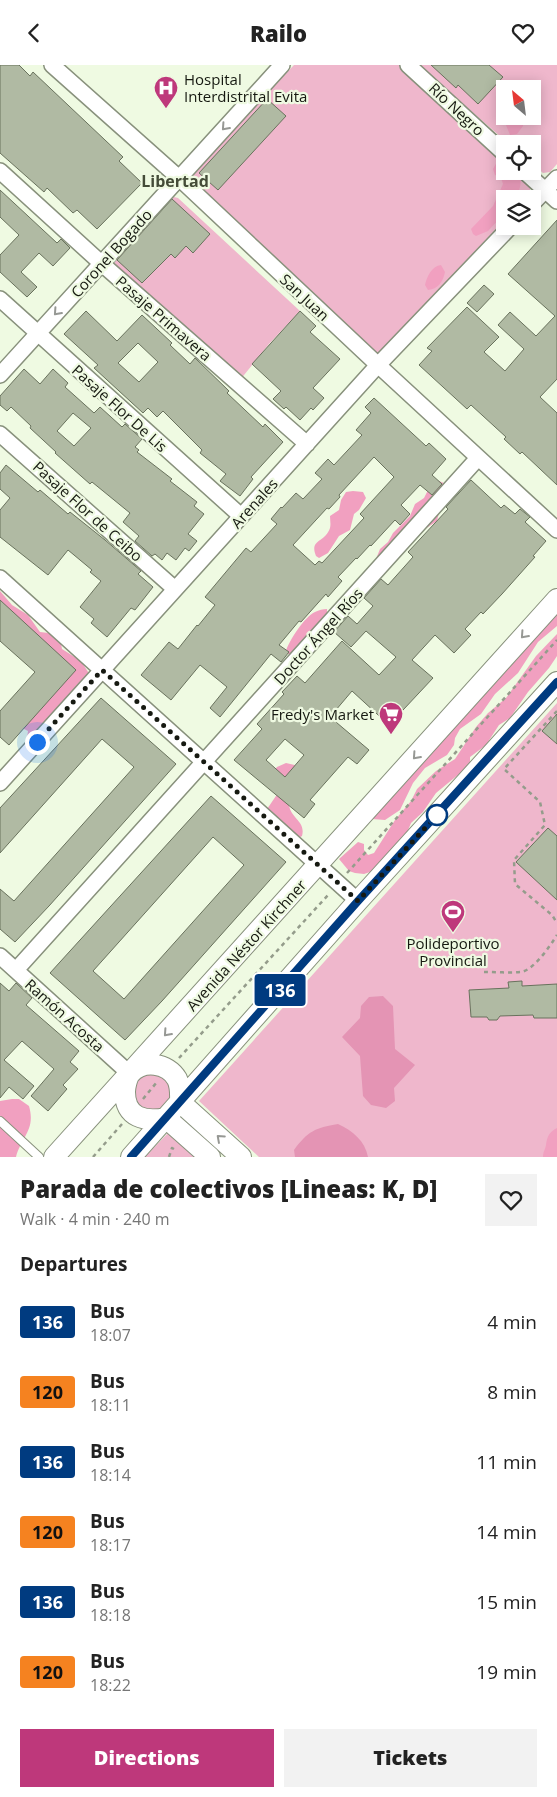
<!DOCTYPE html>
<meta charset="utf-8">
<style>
body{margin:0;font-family:"Open Sans",sans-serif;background:#f2f2f2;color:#222;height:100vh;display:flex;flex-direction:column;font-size:19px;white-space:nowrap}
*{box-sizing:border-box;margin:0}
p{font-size:16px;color:#767676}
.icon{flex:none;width:28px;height:28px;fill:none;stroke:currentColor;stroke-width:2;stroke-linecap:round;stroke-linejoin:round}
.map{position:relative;height:1092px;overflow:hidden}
.sheet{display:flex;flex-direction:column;background:#fff;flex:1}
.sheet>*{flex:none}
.badge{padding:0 10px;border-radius:4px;font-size:18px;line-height:32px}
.needle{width:32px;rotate:332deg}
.fabs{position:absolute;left:496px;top:15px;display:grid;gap:10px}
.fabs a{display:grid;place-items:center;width:45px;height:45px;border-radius:0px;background:#fff;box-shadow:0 2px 12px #0003;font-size:25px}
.you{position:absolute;width:25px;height:25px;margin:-12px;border:4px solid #fff;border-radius:50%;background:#1a73e8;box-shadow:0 0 0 8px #1a73e833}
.map>.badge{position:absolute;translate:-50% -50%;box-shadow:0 0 0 2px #fff}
h2{padding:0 20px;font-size:19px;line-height:45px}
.round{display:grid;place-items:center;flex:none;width:52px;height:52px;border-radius:0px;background:#f2f2f2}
.head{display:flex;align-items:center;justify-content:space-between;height:85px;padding:0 20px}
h1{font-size:24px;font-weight:800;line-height:38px}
.primary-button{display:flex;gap:10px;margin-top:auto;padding:10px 20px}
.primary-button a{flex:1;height:58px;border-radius:0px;background:#be387b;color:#fff;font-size:20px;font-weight:800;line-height:58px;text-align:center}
.primary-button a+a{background:#f2f2f2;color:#222}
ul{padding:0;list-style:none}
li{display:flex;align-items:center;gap:15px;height:70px;padding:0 20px}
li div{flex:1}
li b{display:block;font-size:19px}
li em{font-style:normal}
li .badge{min-width:55px;font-weight:700;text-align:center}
header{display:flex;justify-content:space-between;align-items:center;height:65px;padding:0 20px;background:#fff;font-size:22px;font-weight:800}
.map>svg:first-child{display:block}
</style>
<header><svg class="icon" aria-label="back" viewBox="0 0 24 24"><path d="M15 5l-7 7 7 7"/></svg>Railo<svg class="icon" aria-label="heart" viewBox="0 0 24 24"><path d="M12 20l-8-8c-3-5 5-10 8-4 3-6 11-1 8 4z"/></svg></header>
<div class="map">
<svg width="557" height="1092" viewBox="0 0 557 1092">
<rect width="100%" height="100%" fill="#effae2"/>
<path fill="#efb7cc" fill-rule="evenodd" d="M294,0H400L505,97V106H515L530,121V126L523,134H505V154L382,290L375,292L184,116Z
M418,0H557V99L550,107L543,108L533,99L532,79H509ZM505,24H532V51H505Z
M174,132L178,133L300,246L269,279L240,315L112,200Z
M557,638V1092H259L199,1036Z
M156,1005C176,1023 174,1023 164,1047L135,1043L131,1019L135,1011Z
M168,1068L195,1092H145Z"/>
<path fill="#f1a0c0" d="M506,51H524L523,61L517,69L510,70L506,60Z
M498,95L505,98V106H518C523,116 520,124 516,134H505V148L488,166L476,171L473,169L471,164L493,141L503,119L501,113L495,110L493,104Z
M441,200L445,207C443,217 438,224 428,225L425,220C427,211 432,201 441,200Z
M439,416L446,419L437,456L376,497V494L380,484L388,477L393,468L410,451L415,439L424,433L430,421Z
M353,426L363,427L366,433L359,445L354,449L350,465L339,471L328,488L319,493L316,491C309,474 325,478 330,463C331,459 330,455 330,451L339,445L341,435L346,427Z
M0,526L12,540L28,550L40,567C52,568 61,571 62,584L81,596L90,610L60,644L57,643L51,653H47L49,657L34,675L27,673L28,666L20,662L51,625L0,548Z
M557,538V561L538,577L518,608L495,629L481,649L460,664L455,673L454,680L447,690L425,703L413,718L400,745L385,755L372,754Z
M327,544V552L295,589H287L286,586C289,576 305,551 315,547C319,545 323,544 327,544Z
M557,569V591L549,603L528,627L510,653L499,660L486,680L470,692V700L436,728L423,747L411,758L404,775L373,806L364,809L355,808L349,806L339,794L358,777L364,779V785L368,790L374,788L395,755L411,736L417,724L436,706L455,694L476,662L488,648L506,633L536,591Z
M286,698L299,701L289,740C291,754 306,756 302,771L297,774L265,747L278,728L273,707L277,702Z
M12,1034H19L29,1041C36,1065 21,1072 16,1092H0V1036Z
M557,1063V1092H543C543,1087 545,1085 546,1080C547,1072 549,1067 557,1063Z"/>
<path fill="#e494b4" d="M383,931L393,941L395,984L415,1000L394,1023L395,1036L386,1043L371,1040L363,1031L360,991L342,972L360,953L361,941L369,932Z
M338,1059C353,1066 365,1076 368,1092H295L294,1085C308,1066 315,1063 338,1059Z"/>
<path fill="#b0baa3" stroke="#69725d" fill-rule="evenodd" d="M0,0H19L30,11L33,7L123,92L119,96L142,118L97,164L77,145L73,148L47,123L44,127L0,88Z
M431,0H489L503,12L478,39L458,20L456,23Z
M267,34L286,51L218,125L199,108Z
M0,125L57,178L61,174L70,183L53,201L39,188L21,207L37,222L27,232L0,207V190L19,170L0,152Z
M172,134L210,169L193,188L186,181L175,193L171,189L142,218L117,195Z
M557,155V314L540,332L557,348V420L522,387L520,389L504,374L506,372L471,340L467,344L419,300L432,286L427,283L467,242L499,272L484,287L505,306L524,284L498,260L510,247L536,271L555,251L508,209Z
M484,220L494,229L477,247L467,238Z
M86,246L117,276L142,250L172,278L170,280L190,299L195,293L229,326L227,328L263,362L265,359L283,377L251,412L253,414L240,431L220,416L226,409L200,388L202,385L163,346L157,352L148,343L143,348L94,303L98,300L64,269ZM138,278L158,297L139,317L118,298Z
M300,246L316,261L310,267L340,294L313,323L324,333L313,345L311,343L300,355L286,342L284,344L273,334L281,326L252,299Z
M24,304L40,319L53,304L68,318L65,322L94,348L100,342L122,362L125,359L142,374L135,382L139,385L137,387L172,414L170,416L197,437L194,441L204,449L188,469L197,476L189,486L185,483L176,495L167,488L162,495L155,489L152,491L135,476L139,471L123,457L130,448L92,417L90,419L55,388L56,387L30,363L31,361L11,342L7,346L0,340V331ZM73,348L91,363L74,381L57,366Z
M374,333L426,381L429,378L446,394L432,410L442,419L432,430L420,420L401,440L410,449L400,460L395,455L371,481L370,480L357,494L356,493L338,512L342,516L328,532L326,529L301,557L299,556L279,580L289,587L281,597L271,589L220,652L210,643L227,622L200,600L171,635L141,610L169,577L178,584L197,560L198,561L215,540L205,532L246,483L251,487L277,459L271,454L281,442L282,443L296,428L303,434L322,414L315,408L328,394L334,400L362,370L356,365L371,348L365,342ZM374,392L394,412L360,449L364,453L322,498L319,496L315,500L293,480L327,443L329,444L340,432L339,430Z
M6,400L38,427L40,425L68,449L70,447L105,475L141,506L138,509L153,522L135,545L131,543L107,572L91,558L94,554L80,542L101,516L90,507L92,505L68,485L48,510L0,472V445L10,433L0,424V408Z
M471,415L501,443L504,440L515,449L520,444L530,452L525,457L546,476L533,491L535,492L502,529L483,549L481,547L465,564L471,570L454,588L435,570L412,595L433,613L389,660L352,626L330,652L369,685L357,699L348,692L310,735L315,739L304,753L234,695L262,664L257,659L284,629L282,627L297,611L305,618L342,576L379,610L396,592L366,566L351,582L334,567L348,551L357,559L373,541L364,533L381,514L388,520L413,492L408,487L448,444L446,442ZM285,674L304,690L285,712L266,695Z
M0,535L76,605L9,680L0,672V646L35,607L0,576Z
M101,633L176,699L49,841L15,877L0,864V824L14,836L134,702L102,674L0,788V743Z
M557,649V679L542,666Z
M211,731L286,797L162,936L125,975L50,908ZM213,772L244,800L124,934L93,906Z
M548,763L557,771V835L516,797Z
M522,916V921L557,919V953H534L533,950L500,951L497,955H489L487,952H471L469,925L509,923L508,917Z
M0,918L9,926L16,918L32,933L26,940L79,986L70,997L78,1004L63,1020L67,1024L48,1046L31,1031L54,1004L22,976L4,995L34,1021L23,1034L9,1022L0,1033Z"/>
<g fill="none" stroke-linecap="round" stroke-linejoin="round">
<defs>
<path id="service" d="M0,1056L39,1092"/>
<path id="minor" d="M52,0L179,113L378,300L557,465
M408,0L505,89
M0,106L101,198L307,379
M524,106L557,136
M532,139L557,113
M0,234L241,451
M0,310L282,0
M0,369L175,524
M0,513L358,836
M0,718L378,300L511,161
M0,891L130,1009
M16,905L478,393"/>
<path id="secondary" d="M180,1037C180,1029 181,1022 177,1014C168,998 143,994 130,1009C127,1013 125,1022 125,1027C125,1053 145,1057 166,1053L210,1092
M180,1037L241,1092
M54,1092L557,534
M131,1092L358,836L557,617"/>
</defs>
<use href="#service" stroke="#88917c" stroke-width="10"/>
<use href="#minor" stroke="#88917c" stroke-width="18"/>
<use href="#secondary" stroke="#88917c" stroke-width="22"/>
<path stroke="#949c8b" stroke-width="2.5" stroke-dasharray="4 4" stroke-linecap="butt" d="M557,646L504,704L540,737L545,760L514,795L515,819L552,850L557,858
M347,808L557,575
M484,907C496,907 509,908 521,907C534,905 550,881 557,870
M179,993L329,829
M143,1034L157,1017
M93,1092L122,1059
M169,1092L172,1083L174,1084"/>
<use href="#service" stroke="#fff" stroke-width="8"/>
<use href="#minor" stroke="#fff" stroke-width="15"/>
<use href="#secondary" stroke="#fff" stroke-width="20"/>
</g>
<defs><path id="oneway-chevron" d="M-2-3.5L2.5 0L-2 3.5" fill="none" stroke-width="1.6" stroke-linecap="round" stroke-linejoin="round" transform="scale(1.25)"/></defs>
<g stroke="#969894">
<use href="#oneway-chevron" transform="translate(225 62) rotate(132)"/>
<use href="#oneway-chevron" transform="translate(57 247) rotate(132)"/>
<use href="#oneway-chevron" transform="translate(524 570) rotate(132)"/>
<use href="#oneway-chevron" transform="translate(416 691) rotate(132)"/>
<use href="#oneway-chevron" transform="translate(167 968) rotate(132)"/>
<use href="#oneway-chevron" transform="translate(220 1073) rotate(-138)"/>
</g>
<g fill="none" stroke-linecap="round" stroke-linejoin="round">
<defs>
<path id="line" d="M131,1092L358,836L557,617"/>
</defs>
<use href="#line" stroke="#fff" stroke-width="11"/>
<use href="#line" stroke="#003b80" stroke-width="8"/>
<path stroke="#161911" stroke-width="5" stroke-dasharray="0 9" d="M37,677L102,605L358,836L438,749L437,750"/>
</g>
<defs>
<symbol id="hospital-pin" viewBox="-11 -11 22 30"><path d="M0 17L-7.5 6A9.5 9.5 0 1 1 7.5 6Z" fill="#be387b" stroke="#effae2"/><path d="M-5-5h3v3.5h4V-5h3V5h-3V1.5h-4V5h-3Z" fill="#fff"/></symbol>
<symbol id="supermarket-pin" viewBox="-11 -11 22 30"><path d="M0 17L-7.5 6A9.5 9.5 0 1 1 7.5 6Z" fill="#be387b" stroke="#effae2"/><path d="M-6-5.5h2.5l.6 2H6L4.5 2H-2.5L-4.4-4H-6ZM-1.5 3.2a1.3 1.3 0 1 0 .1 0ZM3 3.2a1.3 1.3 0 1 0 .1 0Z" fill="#fff"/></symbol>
<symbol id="stadium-pin" viewBox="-11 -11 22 30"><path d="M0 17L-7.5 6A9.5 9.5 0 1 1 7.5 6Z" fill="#be387b" stroke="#effae2"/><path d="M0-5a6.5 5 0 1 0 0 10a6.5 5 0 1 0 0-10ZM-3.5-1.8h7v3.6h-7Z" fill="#fff"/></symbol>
</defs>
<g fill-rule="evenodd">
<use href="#hospital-pin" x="152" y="9" width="28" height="38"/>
<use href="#supermarket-pin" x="377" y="635" width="28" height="38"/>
<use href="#stadium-pin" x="439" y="833" width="28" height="38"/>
</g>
<circle fill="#fff" stroke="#003b80" stroke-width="2.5" cx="437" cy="750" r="10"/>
<g text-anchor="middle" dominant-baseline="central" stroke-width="4.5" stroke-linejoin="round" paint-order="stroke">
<g font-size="15" fill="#161911" stroke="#effae2" text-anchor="start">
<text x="184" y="14">Hospital<tspan x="184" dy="17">Interdistrital Evita</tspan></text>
<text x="374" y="649" text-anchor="end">Fredy's Market</text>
<text x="453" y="878" text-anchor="middle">Polideportivo<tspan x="453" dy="17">Provincial</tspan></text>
</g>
<g font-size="15" fill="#161911" stroke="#effae2">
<text transform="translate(457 44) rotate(43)">Río Negro</text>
<text transform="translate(111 188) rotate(-48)">Coronel Bogado</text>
<text transform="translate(305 232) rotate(43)">San Juan</text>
<text transform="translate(164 253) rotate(41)">Pasaje Primavera</text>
<text transform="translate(120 343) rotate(42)">Pasaje Flor De Lis</text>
<text transform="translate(254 438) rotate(-48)">Arenales</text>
<text transform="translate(88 446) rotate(42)">Pasaje Flor de Ceibo</text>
<text transform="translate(318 571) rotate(-48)">Doctor Ángel Ríos</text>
<text transform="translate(246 880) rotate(-48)">Avenida Néstor Kirchner</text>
<text transform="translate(65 950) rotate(42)">Ramón Acosta</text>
</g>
<g font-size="16" font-weight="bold" fill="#444c38" stroke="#effae2">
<text x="175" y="116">Libertad</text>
</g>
</g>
</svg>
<div class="fabs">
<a><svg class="needle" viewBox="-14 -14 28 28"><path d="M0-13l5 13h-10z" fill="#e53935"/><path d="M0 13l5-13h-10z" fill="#767676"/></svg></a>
<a><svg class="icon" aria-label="locate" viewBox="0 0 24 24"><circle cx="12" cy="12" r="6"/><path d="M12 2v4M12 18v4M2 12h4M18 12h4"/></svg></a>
<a><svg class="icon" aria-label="layers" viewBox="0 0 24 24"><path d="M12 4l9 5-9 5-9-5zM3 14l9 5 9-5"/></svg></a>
</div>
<div class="you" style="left:37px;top:677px"></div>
<b class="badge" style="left:280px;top:925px;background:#003b80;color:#fff">136</b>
</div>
<section class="sheet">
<div class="head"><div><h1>Parada de colectivos [Lineas: K, D]</h1><p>Walk · 4 min · 240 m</p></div><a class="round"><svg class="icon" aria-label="heart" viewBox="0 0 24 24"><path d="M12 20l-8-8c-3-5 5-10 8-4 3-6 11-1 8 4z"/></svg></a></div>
<h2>Departures</h2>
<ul>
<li><span class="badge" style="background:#003b80;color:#fff">136</span><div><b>Bus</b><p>18:07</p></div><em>4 min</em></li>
<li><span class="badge" style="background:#f58220;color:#111">120</span><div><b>Bus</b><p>18:11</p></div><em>8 min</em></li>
<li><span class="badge" style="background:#003b80;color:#fff">136</span><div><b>Bus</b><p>18:14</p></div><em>11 min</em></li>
<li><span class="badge" style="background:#f58220;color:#111">120</span><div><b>Bus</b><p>18:17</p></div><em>14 min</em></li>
<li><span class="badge" style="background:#003b80;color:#fff">136</span><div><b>Bus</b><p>18:18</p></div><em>15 min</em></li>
<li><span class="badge" style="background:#f58220;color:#111">120</span><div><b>Bus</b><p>18:22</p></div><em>19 min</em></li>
</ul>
<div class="primary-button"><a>Directions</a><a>Tickets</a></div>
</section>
